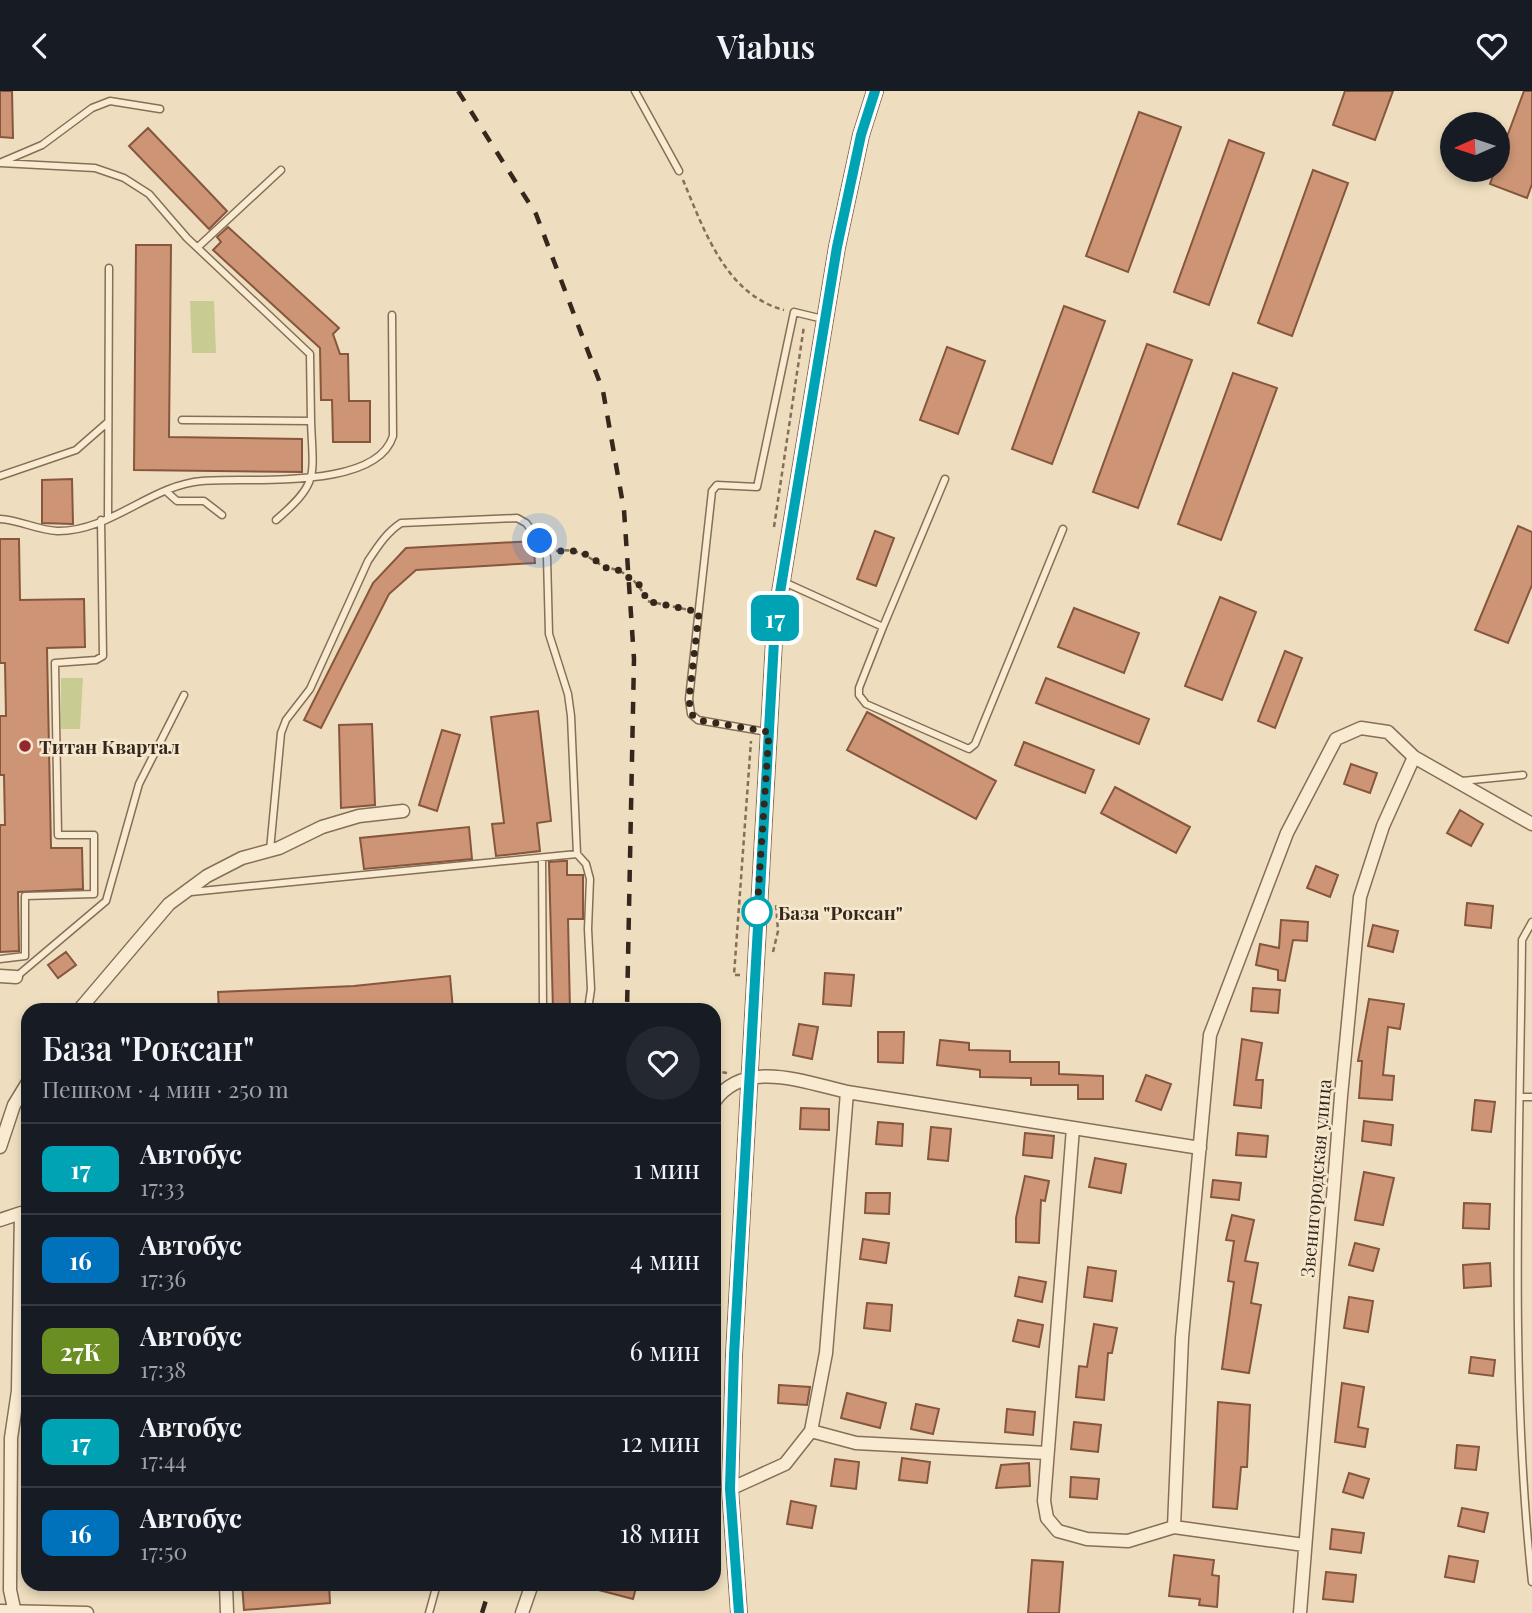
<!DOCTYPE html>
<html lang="ru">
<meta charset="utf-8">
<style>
body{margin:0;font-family:"Playfair Display",serif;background:#242831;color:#f1f3f6;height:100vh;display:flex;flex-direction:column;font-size:26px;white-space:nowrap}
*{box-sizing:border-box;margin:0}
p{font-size:23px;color:#9ea1a6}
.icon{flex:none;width:38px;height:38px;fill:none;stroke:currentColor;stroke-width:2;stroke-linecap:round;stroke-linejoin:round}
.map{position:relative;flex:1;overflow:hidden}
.drawer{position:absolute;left:21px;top:912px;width:700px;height:588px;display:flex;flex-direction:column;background:#171b24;border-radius:21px;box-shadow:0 4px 10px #0003}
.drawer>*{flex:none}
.badge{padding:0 14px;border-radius:10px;font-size:24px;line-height:46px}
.needle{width:46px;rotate:267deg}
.buttons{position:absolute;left:1440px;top:21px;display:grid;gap:14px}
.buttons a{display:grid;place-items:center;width:70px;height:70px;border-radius:50%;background:#171b24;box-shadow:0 4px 10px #0003;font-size:35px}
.you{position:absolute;width:35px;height:35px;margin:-18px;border:5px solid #fff;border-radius:50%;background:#1a73e8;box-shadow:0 0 0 10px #1a73e833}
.map>.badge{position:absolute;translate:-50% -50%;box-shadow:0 0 0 4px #fff}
.round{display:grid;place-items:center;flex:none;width:74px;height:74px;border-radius:37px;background:#242831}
.headline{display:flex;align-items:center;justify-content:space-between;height:119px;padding:0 21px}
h1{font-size:33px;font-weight:600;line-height:52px}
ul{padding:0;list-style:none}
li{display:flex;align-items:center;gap:21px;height:91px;padding:0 21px;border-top:2px solid #363941}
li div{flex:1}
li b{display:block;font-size:26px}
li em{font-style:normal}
li .badge{min-width:77px;font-weight:700;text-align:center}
header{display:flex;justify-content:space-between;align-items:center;height:91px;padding:0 21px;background:#171b24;font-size:32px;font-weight:600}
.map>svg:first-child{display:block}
</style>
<header><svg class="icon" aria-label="back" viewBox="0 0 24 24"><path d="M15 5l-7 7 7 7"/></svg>Viabus<svg class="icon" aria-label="heart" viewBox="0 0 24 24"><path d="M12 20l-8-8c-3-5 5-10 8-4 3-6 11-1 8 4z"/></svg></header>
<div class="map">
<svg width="1532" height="1522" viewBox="0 0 1532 1522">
<rect width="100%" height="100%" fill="#eedebf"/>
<path fill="#c8cc93" d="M190,210H214L216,262H192Z
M61,587H83L80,638H61Z"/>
<path fill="#cd9575" stroke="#86563d" stroke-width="2" d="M0,0H12L13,47L0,46Z
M1345,0H1393L1375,49L1333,34Z
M1524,0H1532V93L1527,107L1490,93L1495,79H1498V70Z
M1139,21L1181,36L1128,181L1086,165Z
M148,37L227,120L209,138L129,55Z
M1229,49L1264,62L1209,214L1174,201Z
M1313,79L1348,92L1292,245L1258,232Z
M228,136L339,237L333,243L340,263H348L349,310H370V351H333L332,309H321L320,257L213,159L221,151L217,146Z
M136,154H171L169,346L302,348V381L134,379Z
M1064,215L1105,230L1052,373L1012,358Z
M1147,253L1192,269L1138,417L1093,401Z
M947,256L985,270L958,343L920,329Z
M1233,282L1277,297L1221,449L1178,433Z
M72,388L73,433L42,432V389Z
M1518,435L1532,441V494L1508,552L1475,539Z
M875,440L894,447L876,495L857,488Z
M0,448H19L20,509L84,508L85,556L47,557L51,757H82L83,798L18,801L19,860L0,861V734H5L4,684H0V625H6L5,572H0Z
M533,450L535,472L416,479L389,503L321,637L304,629L373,492L406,457Z
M1220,506L1256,521L1222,609L1185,595Z
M1074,517L1139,542L1124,582L1058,556Z
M1285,560L1302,567L1275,637L1258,630Z
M1046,587L1149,628L1139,653L1036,612Z
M538,620L551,730L537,732L540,760L496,765L492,733L504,732L491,626Z
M867,621L996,690L976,728L847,659Z
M372,633L375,714L341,717L339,634Z
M442,639L460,644L437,720L419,714Z
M1024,651L1094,679L1085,702L1015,674Z
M1351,673L1377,682L1370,702L1344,693Z
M1115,696L1190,736L1176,762L1101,722Z
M1460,719L1483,733L1471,755L1447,742Z
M469,736L472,768L364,778L360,747Z
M563,770H567V784H583V828H568L570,919H553L549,771Z
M1316,775L1338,784L1330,806L1307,797Z
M1467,812L1493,815L1491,837L1465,834Z
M1281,829L1308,831L1307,850L1293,849L1285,890L1278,889V879L1256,874L1260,853L1279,857Z
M1373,834L1398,840L1393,861L1368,855Z
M66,861L76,874L58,887L48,874Z
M825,882L854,884L851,915L823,913Z
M450,885L453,919H219L218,901L354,895Z
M1253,897L1280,899L1278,922L1251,920Z
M1369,908L1404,913L1400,938L1388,936L1383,984L1394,985L1392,1009L1359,1007L1362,970H1358Z
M799,933L818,936L812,968L793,964Z
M878,941H904L903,972L878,971Z
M1242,948L1262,952L1256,989H1263L1261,1017L1234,1014Z
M940,949L969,952V959L1010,960V971H1059V983L1103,985V1008H1078V994H1031V987L980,986V979L937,974Z
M1146,984L1171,993L1161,1019L1136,1010Z
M1475,1009L1495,1011L1491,1041L1472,1039Z
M801,1017L829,1018V1039L800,1038Z
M1364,1030L1393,1034L1391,1054L1362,1050Z
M878,1031L903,1033L902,1055L876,1053Z
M931,1036L951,1038L948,1070L928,1068Z
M1025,1042L1054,1045L1052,1067L1023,1064Z
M1238,1042L1268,1045L1266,1066L1236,1064Z
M1095,1067L1126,1073L1121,1102L1089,1096Z
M1364,1081L1394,1087L1383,1134L1355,1129Z
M1025,1085L1049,1090L1045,1110L1041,1109L1039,1152L1016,1151V1127Z
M1213,1089L1241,1092L1239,1109L1211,1106Z
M866,1102H890L889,1123L865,1122Z
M1464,1112L1490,1113L1489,1138L1463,1137Z
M1232,1124L1254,1129L1245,1170L1258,1172L1251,1212L1261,1214L1249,1282L1222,1278L1234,1191L1228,1190L1234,1150L1226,1149Z
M863,1148L889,1152L886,1172L860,1168Z
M1355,1152L1379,1158L1373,1180L1349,1174Z
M1490,1172L1491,1195L1464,1197L1463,1174Z
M1088,1176L1116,1180L1112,1210L1084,1206Z
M1019,1186L1046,1191L1042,1211L1015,1205Z
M1349,1206L1373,1210L1368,1241L1344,1237Z
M867,1212L892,1214L890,1240L864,1237Z
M1018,1229L1043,1234L1039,1256L1013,1250Z
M1094,1233L1117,1237L1112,1262H1108L1104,1309L1076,1306L1079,1275L1087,1276Z
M1471,1266L1495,1269L1493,1285L1469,1282Z
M1342,1292L1364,1296L1358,1336L1368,1338L1365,1356L1335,1351Z
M779,1294L810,1296L807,1314L778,1312Z
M847,1302L886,1312L880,1337L841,1327Z
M1218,1311L1250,1314L1247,1376H1241L1237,1418L1213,1416Z
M916,1313L939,1318L933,1343L911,1338Z
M1007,1318L1035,1321L1033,1344L1005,1341Z
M1074,1331L1101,1334L1098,1361L1071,1358Z
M1457,1354L1479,1356L1476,1379L1455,1377Z
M902,1367L930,1371L927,1392L899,1389Z
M835,1368L859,1371L856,1398L831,1395Z
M1029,1372L1030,1395L996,1397L1001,1374Z
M1349,1382L1369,1388L1363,1407L1343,1401Z
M1071,1386L1099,1388L1097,1408L1070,1406Z
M791,1410L816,1415L812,1437L787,1433Z
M1462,1417L1488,1422L1484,1441L1458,1435Z
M1332,1438L1364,1442L1361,1462L1330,1458Z
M1174,1464L1214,1469L1212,1484L1219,1485L1217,1516L1199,1514L1200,1508L1169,1505Z
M1449,1465L1478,1470L1474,1491L1445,1486Z
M1032,1469L1063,1471L1059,1522H1028Z
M1326,1481L1356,1484L1353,1511L1323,1508Z
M242,1493H329L330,1512L244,1519Z
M592,1493H637L633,1508L591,1497Z"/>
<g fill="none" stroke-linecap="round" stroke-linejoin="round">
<defs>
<path id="service" d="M635,0L679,80
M2,71L42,54L92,17L110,10L160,18
M0,72L95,77L124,87L149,103L187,147L310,263L311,330L182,329
M198,156L281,79
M0,385L76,359L108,331
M167,401L177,410H204L222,424
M108,427L109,177
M0,428C20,429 37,439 57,440C110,441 151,394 202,390C249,386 376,400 393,345L392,224
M276,429C320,391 313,386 311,330
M784,491L883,536L859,597V604L866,613L969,658L975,653L1063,438
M883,536L945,388
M767,641L698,629L691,623L689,608L712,400L717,394L757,396L794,221L823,228
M1462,690L1523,684
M270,759L281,642L286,629L310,598L368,470C378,455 386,442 401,432L517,427L526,432L540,450L547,466L549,543L568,603L571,625L577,763L586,773L590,788L588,838L591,898L588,919
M542,767L543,919
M191,801L577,763
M1532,831L1522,849C1520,1062 1509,1279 1532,1491
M0,868L25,865V805L94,803V744H58L55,572L96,569L103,565L101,429
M16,886L106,810L139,693L184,604
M1521,1006H1532
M429,1522L437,1493"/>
<path id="minor" d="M0,885L16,886
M79,919L169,813L207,785L242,767L279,757L322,736L359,725L403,720
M714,1011C744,967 804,991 847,1001L1200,1057
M1073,1037L1044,1410L1047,1427L1058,1440L1087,1448L1128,1450L1174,1436L1304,1454
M0,1056L14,1014L28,991
M0,1129L21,1122L18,1300L11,1347L10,1499L15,1522
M811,1340L856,1352L1047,1362
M730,1398L785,1373L811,1340L826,1262L847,1001
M1174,1436L1182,1247L1210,944L1287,742L1336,648L1361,637L1388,641L1414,666L1532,733
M226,1493L227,1522
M0,1520L87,1522
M522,1522L532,1493
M1300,1522L1341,1005L1360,806L1383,735L1414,666"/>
<path id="tertiary" d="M739,1522L730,1398L734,1264L775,532L837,156L861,44L875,0"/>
</defs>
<use href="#service" stroke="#876e57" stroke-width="9"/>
<use href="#minor" stroke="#876e57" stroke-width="15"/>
<use href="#tertiary" stroke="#876e57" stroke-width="18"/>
<path stroke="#876e57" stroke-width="2.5" stroke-dasharray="5 3.5" stroke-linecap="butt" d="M683,89C704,139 726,204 784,219
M774,436L804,235
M556,460C575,457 586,464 601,474C606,477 612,477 617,479C632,485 641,496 647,510L689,519
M773,861L778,840L776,813
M740,884H734L751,650
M714,980L727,982"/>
<use href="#service" stroke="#f9ebd2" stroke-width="6"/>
<use href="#minor" stroke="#f9ebd2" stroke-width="12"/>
<use href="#tertiary" stroke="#f9ebd2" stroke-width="16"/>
<path stroke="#36271c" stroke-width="4.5" stroke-dasharray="12 12" stroke-linecap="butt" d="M458,0L536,123L603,300L624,419L634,568L627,919
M482,1522L491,1493"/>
</g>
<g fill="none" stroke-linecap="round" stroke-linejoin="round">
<defs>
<path id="line" d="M739,1522L730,1398L734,1264L775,532L837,156L861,44L875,0"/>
</defs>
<use href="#line" stroke="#fff" stroke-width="16"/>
<use href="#line" stroke="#00a3b4" stroke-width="10"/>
<path stroke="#36271c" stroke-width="7" stroke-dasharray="0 12.6" d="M540,450L543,456L555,460H577L592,466L603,476L618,479L641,495L647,510L699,521L689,608L691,623L698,629L769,641L757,821"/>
</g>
<circle fill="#96272d" stroke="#f5e8cf" stroke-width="2.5" cx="25" cy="655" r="7"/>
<circle fill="#fff" stroke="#00a3b4" stroke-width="3.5" cx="757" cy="821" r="14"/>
<g text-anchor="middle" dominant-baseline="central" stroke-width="5" stroke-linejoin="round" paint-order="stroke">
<g font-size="19" font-weight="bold" fill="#36271c" stroke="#f5e8cf" text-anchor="start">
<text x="39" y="655">Титан Квартал</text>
</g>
<g font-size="19" font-weight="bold" fill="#36271c" stroke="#f5e8cf" text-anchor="start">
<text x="778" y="821">База "Роксан"</text>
</g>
<g font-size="19" fill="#36271c" stroke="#f5e8cf">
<text transform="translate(1315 1087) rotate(-85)">Звенигородская улица</text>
</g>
</g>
</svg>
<div class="buttons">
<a><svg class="needle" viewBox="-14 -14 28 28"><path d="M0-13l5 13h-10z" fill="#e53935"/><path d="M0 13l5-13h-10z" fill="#9ea1a6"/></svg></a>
</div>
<div class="you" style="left:540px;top:450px"></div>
<b class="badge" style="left:775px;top:527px;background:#00a3b4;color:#fff">17</b>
<section class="drawer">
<div class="headline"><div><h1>База &quot;Роксан&quot;</h1><p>Пешком · 4 мин · 250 m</p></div><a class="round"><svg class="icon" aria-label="heart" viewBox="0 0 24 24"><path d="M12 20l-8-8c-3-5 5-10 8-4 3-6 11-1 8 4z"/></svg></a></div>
<ul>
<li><span class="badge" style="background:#00a3b4;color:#fff">17</span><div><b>Автобус</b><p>17:33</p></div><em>1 мин</em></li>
<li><span class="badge" style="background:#0072bc;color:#fff">16</span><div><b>Автобус</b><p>17:36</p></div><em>4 мин</em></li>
<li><span class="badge" style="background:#6b8e23;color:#fff">27К</span><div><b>Автобус</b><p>17:38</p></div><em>6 мин</em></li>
<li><span class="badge" style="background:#00a3b4;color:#fff">17</span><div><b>Автобус</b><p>17:44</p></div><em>12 мин</em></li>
<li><span class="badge" style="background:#0072bc;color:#fff">16</span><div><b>Автобус</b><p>17:50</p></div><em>18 мин</em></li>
</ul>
</section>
</div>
